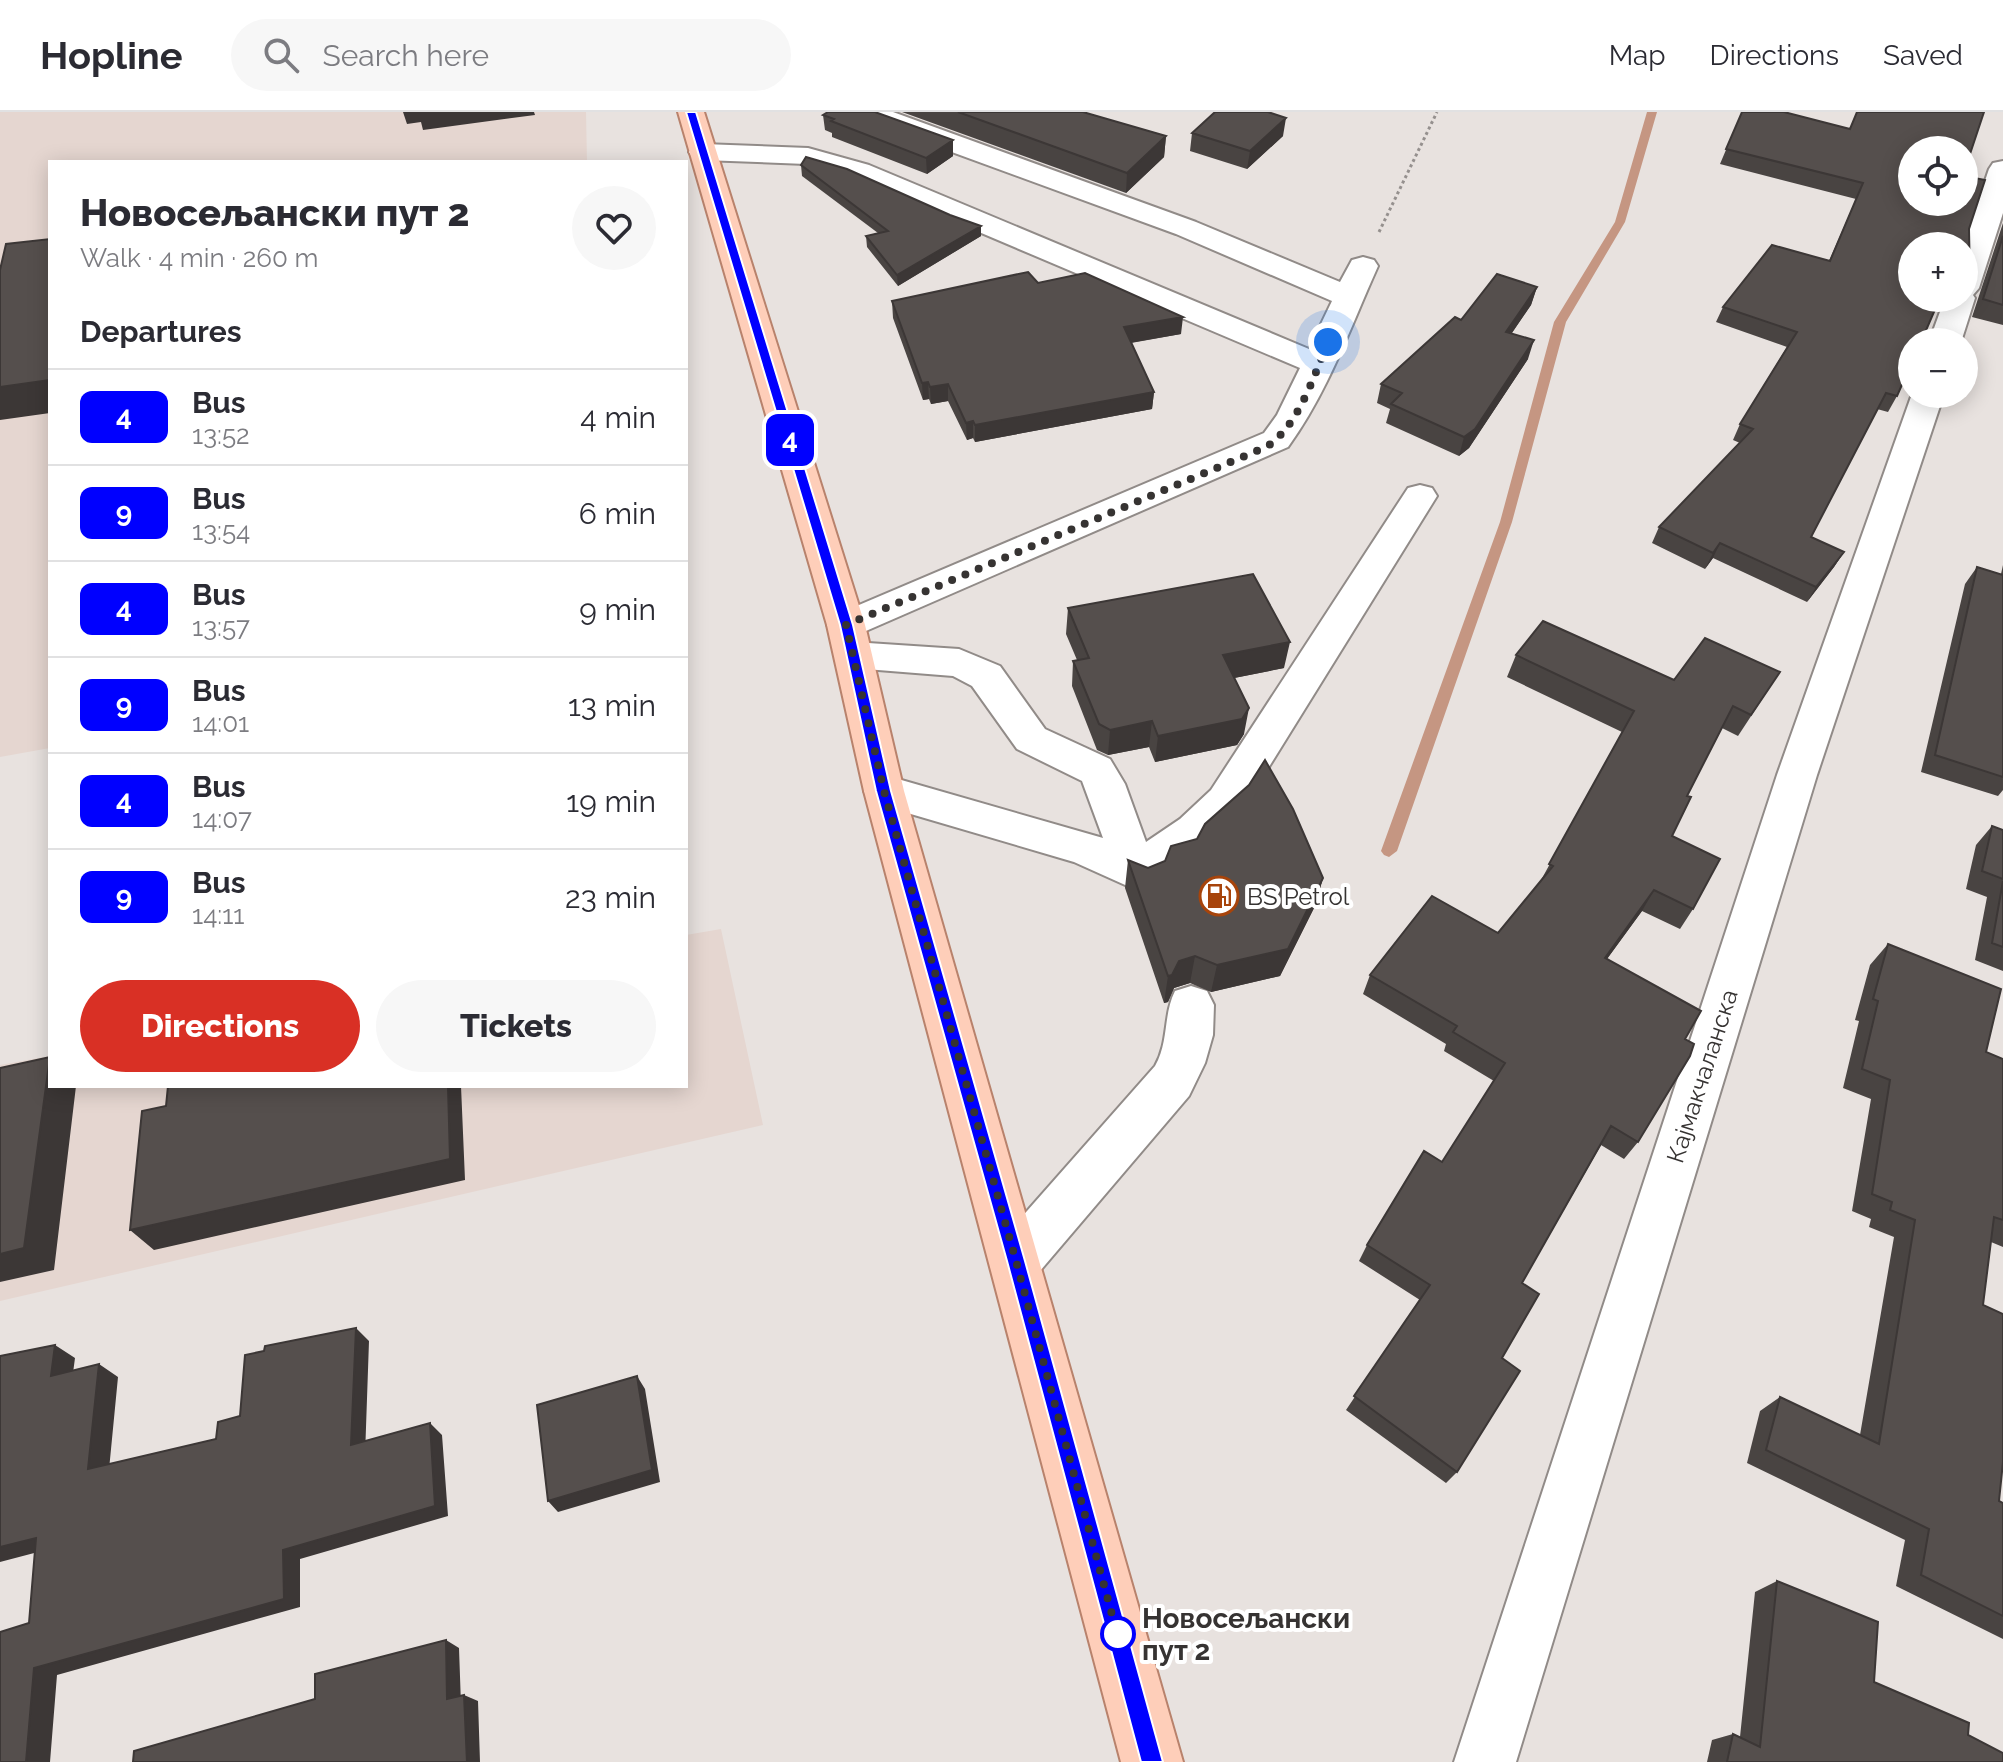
<!DOCTYPE html>
<meta charset="utf-8">
<style>
body{margin:0;font-family:Raleway,sans-serif;background:#f7f7f7;color:#2b2b33;height:100vh;display:flex;flex-direction:column;font-size:30px;white-space:nowrap}
*{box-sizing:border-box;margin:0}
p{font-size:26px;color:#7c7c81}
.icon{flex:none;width:44px;height:44px;fill:none;stroke:currentColor;stroke-width:2;stroke-linecap:round;stroke-linejoin:round}
.map{position:relative;flex:1;overflow:hidden}
.details{position:absolute;left:48px;top:48px;width:640px;height:928px;display:flex;flex-direction:column;background:#fff;border-radius:0px;box-shadow:0 4px 20px #0003}
.details>*{flex:none}
.badge{padding:0 16px;border-radius:12px;font-size:28px;line-height:52px}
.tools{position:absolute;left:1898px;top:24px;display:grid;gap:16px}
.tools a{display:grid;place-items:center;width:80px;height:80px;border-radius:50%;background:#fff;box-shadow:0 4px 20px #0003;font-size:40px}
.you{position:absolute;width:40px;height:40px;margin:-20px;border:6px solid #fff;border-radius:50%;background:#1a73e8;box-shadow:0 0 0 12px #1a73e833}
.map>.badge{position:absolute;translate:-50% -50%;box-shadow:0 0 0 4px #fff}
h2{padding:0 32px;font-size:30px;line-height:72px}
.round{display:grid;place-items:center;flex:none;width:84px;height:84px;border-radius:42px;background:#f7f7f7}
.headline{display:flex;align-items:center;justify-content:space-between;height:136px;padding:0 32px}
h1{font-size:38px;font-weight:800;line-height:60px}
.primary-button{display:flex;gap:16px;margin-top:auto;padding:16px 32px}
.primary-button a{flex:1;height:92px;border-radius:48px;background:#d93025;color:#fff;font-size:32px;font-weight:800;line-height:92px;text-align:center}
.primary-button a+a{background:#f7f7f7;color:#2b2b33}
ul{padding:0;list-style:none}
li{display:flex;align-items:center;gap:24px;height:96px;padding:0 32px;border-top:2px solid #e1e1e2}
li div{flex:1}
li b{display:block;font-size:30px}
li em{font-style:normal}
li .badge{min-width:88px;font-weight:700;text-align:center}
header{display:flex;align-items:center;gap:48px;box-sizing:border-box;height:112px;padding:0 40px;background:#fff;border-bottom:2px solid #e1e1e2}
header strong{font-size:38px}
nav{display:flex;gap:44px;margin-inline-start:auto;font-size:28px}
.search{width:560px;height:72px;background:#f7f7f7;display:flex;align-items:center;gap:20px;box-sizing:border-box;padding:0 28px;border-radius:44px;color:#7c7c81;font-size:30px}
.map>svg:first-child{display:block}
</style>
<header>
<strong>Hopline</strong>
<div class="search"><svg class="icon" aria-label="search" viewBox="0 0 24 24"><circle cx="10" cy="10" r="6"/><path d="M15 15l6 6"/></svg>Search here</div>
<nav><a>Map</a><a>Directions</a><a>Saved</a></nav>
</header>
<div class="map">
<svg width="2003" height="1650" viewBox="0 0 2003 1650">
<rect width="100%" height="100%" fill="#e8e2df"/>
<path fill="#e5d6d0" d="M0,0H586L587,50H50V636L0,645Z
M721,817L763,1013L0,1189V953L50,944V974H686V823Z"/>
<g fill="none" stroke-linecap="round" stroke-linejoin="round">
<path fill="#c59682" fill-rule="evenodd" d="M1647,0H1657L1625,110L1566,210L1512,410L1397,739L1389,745L1384,743L1381,739L1500,410L1554,210L1615,110Z"/>
<defs>
<path id="minor" d="M855,0H893L1196,110L1340,170L1352,148L1363,145L1374,148L1378,154C1350,216 1328,280 1288,335L859,522L846,526L833,522L827,513L833,504L1264,321L1277,303L1300,256L849,65L806,52L703,48L693,46L689,40L693,34L703,32L808,36L869,53L1309,237L1332,189L1176,122L859,6Z
M2003,49V101L1979,176L1973,183L1975,186L1961,230H1929L1945,186H1964L1963,134L1989,57L1993,51Z
M1912,282H1944L1817,663L1516,1650H1454L1777,663Z
M1420,373L1432,376L1437,384L1241,700L1210,730L1163,761L1164,764L1158,776L1143,781L1074,750L870,690L864,679L870,668L884,663L1103,726L1082,669L1017,637L972,574L953,564L853,556L840,553L834,543L840,533L853,530L959,537L1000,554L1045,617L1110,647L1125,672L1146,730L1180,707L1211,678L1408,376Z
M1191,874L1207,879L1214,893L1213,923L1205,951L1189,984L1034,1166L1016,1173L998,1166L991,1149L998,1132L1155,954C1169,930 1163,903 1175,879Z"/>
<path id="major" d="M678,0H704L865,513L904,679L1183,1650H1121L864,679L827,513Z"/>
</defs>
<use href="#minor" stroke="#918b88" stroke-width="4"/>
<use href="#major" stroke="#b8826c" stroke-width="4"/>
<path stroke="#95908e" stroke-width="3" stroke-dasharray="3 3" stroke-linecap="butt" d="M1379,120L1437,0"/>
<use href="#minor" fill="#fff" fill-rule="evenodd"/>
<use href="#major" fill="#feceb9" fill-rule="evenodd"/>
</g>
<path fill="#494442" d="M902,0H1083L1166,24L1164,45L1126,81Z
M1742,0L1912,38L1969,117L1970,167L1964,178V134L1912,186H1944L1938,197L1935,196L1897,284L1888,300L1877,297L1811,425L1844,440L1834,455L1807,490L1713,446L1705,457L1652,431L1659,415L1740,331L1733,328L1740,312L1787,235L1716,210L1723,195L1829,149L1856,87L1720,52Z
M823,3L953,28V44L927,62L832,25V21L825,18Z
M1192,21L1283,24L1247,57L1190,39Z
M801,53L981,114V124L898,174L867,135L866,124L878,121L802,64Z
M2003,111V213L1972,205Z
M1038,171L1181,222L1131,231L1154,280L1152,297L975,330L973,326L967,328L948,289L931,292L929,287L923,288L893,206L892,189Z
M1537,175L1531,193L1512,221L1528,247L1469,336L1459,344L1386,311L1390,297L1377,291L1381,272L1461,208Z
M2003,453V678L1998,684L1921,660L1965,472L1977,455L2001,462Z
M1068,496L1284,556L1234,566L1244,622L1237,633L1155,650L1149,635L1108,643L1097,638L1072,574L1073,549L1077,548L1066,522Z
M1516,543L1674,568L1780,560L1738,624L1722,616L1687,684L1672,724L1693,797L1680,817L1642,799L1607,847L1685,927L1638,1030L1624,1047L1601,1033L1522,1171L1502,1246L1457,1360L1446,1371L1346,1298L1420,1188L1359,1149L1367,1133L1442,1050L1494,969L1444,939L1446,932L1363,882L1370,863L1498,821L1540,770L1622,620L1507,565Z
M1992,714L2003,718V859L1975,848L1987,785L1966,777L1976,733Z
M1128,748L1148,756L1323,766L1315,794L1280,864L1211,880L1190,871L1174,876L1168,890L1164,891L1125,776Z
M1888,832L1986,940L2003,947V1135L1991,1130L1983,1193L1999,1389L2003,1391V1527L1896,1474L1905,1428L1747,1351L1760,1299L1780,1285L1860,1323L1894,1125L1869,1115L1871,1107L1852,1099L1871,987L1843,976L1859,909L1855,908L1870,853Z
M1777,1469L1874,1570L1968,1623L2003,1650H1707L1712,1628L1733,1622L1740,1625L1755,1480Z"/>
<path fill="#3c3736" d="M403,0H534L535,3L423,18L421,10L407,12Z
M1286,6L1283,24L1247,57L1250,39Z
M1166,24L1164,45L1126,81L1127,61Z
M953,28V44L927,62L926,46Z
M981,114V124L898,174L897,163Z
M1537,175L1531,193L1500,238L1506,220Z
M1183,205L1181,222L1123,232L1124,215Z
M1534,228L1528,247L1469,336L1459,344L1464,325Z
M50,268V301L0,308V275Z
M928,270L929,287L923,288L922,271Z
M948,272V289L931,292L930,275Z
M1154,280L1152,297L975,330V313Z
M973,309V326L967,328L966,311Z
M1720,431L1713,446L1705,457L1713,441Z
M1844,440L1834,455L1807,490L1816,475Z
M1290,530L1284,556L1219,569L1223,543Z
M1249,596L1244,622L1237,633L1155,650L1158,624Z
M1152,609L1149,635L1108,643L1110,618Z
M1323,766L1315,794L1280,864L1211,880L1217,853Z
M1654,778L1642,799L1593,866L1605,846Z
M1195,844L1190,871L1174,876L1168,890L1164,891L1168,864L1179,849Z
M50,946V974H76L54,1158L0,1170V1142Z
M448,974H461L465,1068L154,1138L130,1118Z
M356,1216L369,1229L365,1344L351,1333Z
M55,1233L75,1246L71,1276L51,1264Z
M99,1252L118,1265L108,1368L88,1357Z
M637,1264L645,1277L660,1370L558,1400L548,1389Z
M430,1311L442,1323L448,1404L300,1447V1495L57,1563L50,1650H26L34,1556Z
M36,1426L57,1435L0,1450V1435Z
M446,1528L459,1536L461,1593L447,1587Z
M464,1583L478,1589L480,1650H467Z"/>
<path fill="#554f4d" stroke="#3c3736" stroke-width="2" d="M828,0H875L953,28L926,46L831,9L834,7L823,3Z
M958,0H1083L1166,24L1127,61Z
M1215,0H1268L1286,6L1250,39L1192,21Z
M1742,0H1784L1850,17L1857,0H1984L1964,60V38H1912V90H1964V64L1985,68L1969,117L1970,167H1964V134H1912V186H1940L1921,230H1912V250L1897,284L1886,281L1811,425L1844,440L1816,475L1720,431L1713,441L1659,415L1753,317L1740,312L1797,220L1723,195L1772,133L1830,149L1863,71L1726,37Z
M806,45L847,57L950,103L981,114L897,163L866,124L888,119L801,53Z
M2003,124V193L1983,187Z
M50,127V268L0,275V158L6,132Z
M1028,160L1038,171L1085,161L1183,205L1124,215L1154,280L975,313L973,309L966,311L948,272L930,275L928,270L922,271L892,189Z
M1497,162L1537,175L1506,220L1534,228L1475,317L1464,325L1391,292L1402,281L1381,272L1455,205L1461,208Z
M1977,455L2003,463V665L1935,643Z
M1253,462L1290,530L1223,543L1249,596L1242,607L1158,624L1152,609L1110,618L1099,612L1073,549L1089,546L1068,496Z
M1543,509L1674,568L1705,526L1780,560L1751,603L1733,594L1687,684L1691,685L1672,724L1720,747L1693,797L1654,778L1605,846L1701,899L1685,927L1694,932L1690,944L1638,1030L1611,1014L1522,1171L1539,1182L1502,1246L1520,1259L1457,1360L1354,1284L1430,1173L1367,1133L1424,1039L1442,1050L1505,951L1453,920L1457,914L1370,863L1432,784L1498,821L1553,754L1549,752L1634,599L1516,543Z
M1265,648L1293,697L1323,766L1288,837L1217,853L1195,844L1179,849L1172,863L1168,864L1128,748L1148,756L1165,749L1171,734L1197,727L1205,712L1249,673Z
M1992,714L2003,718V767L1982,759Z
M2003,769V835L1992,831Z
M1888,832L2001,877L1986,940L2003,947V1108L1994,1105L1983,1193L2003,1202V1350L1999,1389L2003,1391V1504L1921,1463L1929,1417L1766,1338L1780,1285L1879,1332L1915,1108L1890,1098L1892,1090L1872,1082L1890,968L1862,957L1878,889L1873,887Z
M50,945L24,1136L0,1142V956Z
M168,974H448L450,1047L130,1118L142,999L166,994Z
M356,1216L351,1333L430,1311L435,1394L283,1438L284,1487L34,1556L26,1650H0V1520L29,1511L36,1426L0,1435V1244L55,1233L51,1264L99,1252L88,1357L216,1327L218,1310L240,1304L245,1243L264,1239L265,1234Z
M637,1264L652,1358L548,1389L537,1293Z
M1777,1469L1878,1510L1874,1570L1969,1611L1968,1623L2003,1641V1650H1727L1733,1622L1760,1635Z
M446,1528L447,1587L464,1583L467,1650H133L134,1639L315,1587V1562Z"/>
<path fill="#00f" stroke="#fff" stroke-width="2" d="M686,0H696L853,513L891,679L1025,1149L1163,1650H1141L1007,1149L876,679L840,513Z"/>
<g fill="none" stroke-linecap="round" stroke-linejoin="round">
<path stroke="#363332" stroke-width="8" stroke-dasharray="0 14.4" d="M1118,1522L1120,1532L1016,1149L884,679L846,513L1266,335C1298,315 1314,264 1328,230"/>
</g>
<defs>
<symbol id="fuel-ring" viewBox="-11 -11 22 22"><circle r="9.5" fill="#fff" stroke="#a7440b" stroke-width="1.5"/><path d="M-5.5-6h7V0h2V4h1.3V-2.5L3-4.5l.8-.8L6-3V5H2.5V1h-1V6h-7ZM-4.2-4.7v3.2H.2V-4.7Z" fill="#a7440b"/></symbol>
</defs>
<g fill-rule="evenodd">
<use href="#fuel-ring" x="1197" y="762" width="44" height="44"/>
</g>
<circle fill="#fff" stroke="#00f" stroke-width="4" cx="1118" cy="1522" r="16"/>
<g text-anchor="middle" dominant-baseline="central" stroke-width="8" stroke-linejoin="round" paint-order="stroke">
<g font-size="24" fill="#363332" stroke="#fff" text-anchor="start">
<text x="1247" y="784">BS Petrol</text>
</g>
<g font-size="24" fill="#363332" stroke="#fff">
<text transform="translate(1702 964) rotate(-72)">Кајмакчаланска</text>
</g>
<g font-size="28" font-weight="bold" fill="#363332" stroke="#fff" text-anchor="start">
<text x="1142" y="1506">Новосељански<tspan x="1142" dy="32">пут 2</tspan></text>
</g>
</g>
</svg>
<div class="tools">
<a><svg class="icon" aria-label="locate" viewBox="0 0 24 24"><circle cx="12" cy="12" r="6"/><path d="M12 2v4M12 18v4M2 12h4M18 12h4"/></svg></a>
<a>+</a>
<a>−</a>
</div>
<div class="you" style="left:1328px;top:230px"></div>
<b class="badge" style="left:790px;top:328px;background:#00f;color:#fff">4</b>
<section class="details">
<div class="headline"><div><h1>Новосељански пут 2</h1><p>Walk · 4 min · 260 m</p></div><a class="round"><svg class="icon" aria-label="heart" viewBox="0 0 24 24"><path d="M12 20l-8-8c-3-5 5-10 8-4 3-6 11-1 8 4z"/></svg></a></div>
<h2>Departures</h2>
<ul>
<li><span class="badge" style="background:#00f;color:#fff">4</span><div><b>Bus</b><p>13:52</p></div><em>4 min</em></li>
<li><span class="badge" style="background:#00f;color:#fff">9</span><div><b>Bus</b><p>13:54</p></div><em>6 min</em></li>
<li><span class="badge" style="background:#00f;color:#fff">4</span><div><b>Bus</b><p>13:57</p></div><em>9 min</em></li>
<li><span class="badge" style="background:#00f;color:#fff">9</span><div><b>Bus</b><p>14:01</p></div><em>13 min</em></li>
<li><span class="badge" style="background:#00f;color:#fff">4</span><div><b>Bus</b><p>14:07</p></div><em>19 min</em></li>
<li><span class="badge" style="background:#00f;color:#fff">9</span><div><b>Bus</b><p>14:11</p></div><em>23 min</em></li>
</ul>
<div class="primary-button"><a>Directions</a><a>Tickets</a></div>
</section>
</div>
